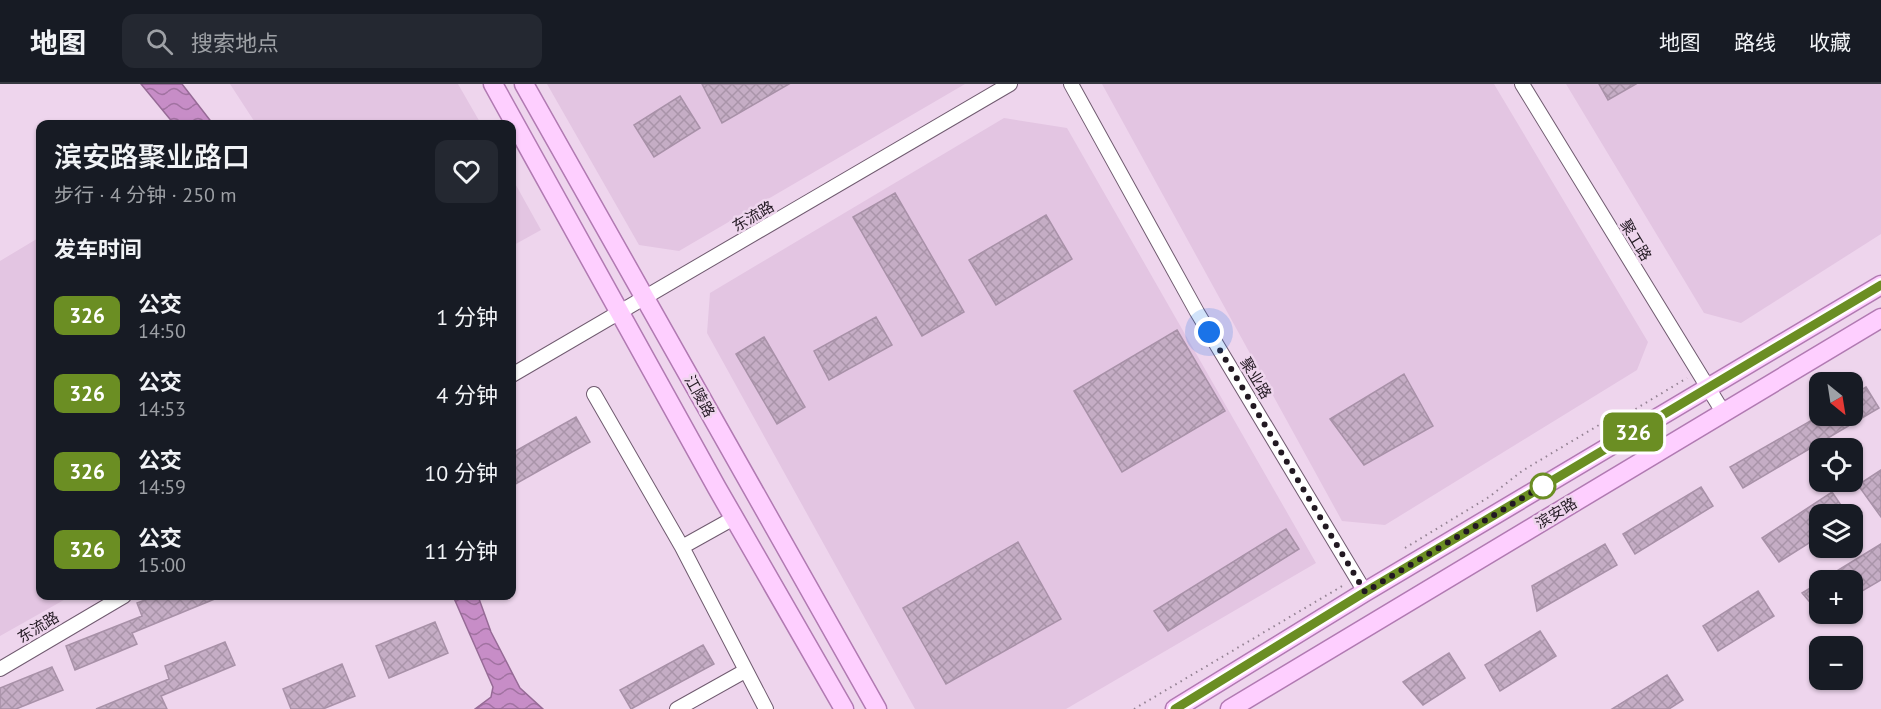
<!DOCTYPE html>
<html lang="zh">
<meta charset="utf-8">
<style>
body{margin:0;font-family:"PT Sans","Noto Sans SC",sans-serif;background:#242831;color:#f1f3f6;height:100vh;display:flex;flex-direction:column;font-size:22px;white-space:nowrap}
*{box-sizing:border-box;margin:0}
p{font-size:20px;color:#9ea1a6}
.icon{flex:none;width:33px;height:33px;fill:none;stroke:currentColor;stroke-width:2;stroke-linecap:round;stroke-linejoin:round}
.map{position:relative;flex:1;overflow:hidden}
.details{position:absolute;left:36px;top:36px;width:480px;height:480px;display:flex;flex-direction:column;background:#171b24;border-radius:12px;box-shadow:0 2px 4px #0004}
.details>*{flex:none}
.badge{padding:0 12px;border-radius:9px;font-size:21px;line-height:39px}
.needle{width:39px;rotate:150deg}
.buttons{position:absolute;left:1809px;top:288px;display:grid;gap:12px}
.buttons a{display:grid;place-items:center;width:54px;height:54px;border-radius:12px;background:#171b24;box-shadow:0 2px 4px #0004;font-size:30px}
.you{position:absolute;width:30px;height:30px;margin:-15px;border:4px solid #fff;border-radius:50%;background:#1a73e8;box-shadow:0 0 0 9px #1a73e833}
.map>.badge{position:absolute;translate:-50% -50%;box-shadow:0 0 0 3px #fff}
h2{padding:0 18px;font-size:22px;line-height:54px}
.round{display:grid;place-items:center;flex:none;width:63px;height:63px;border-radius:12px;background:#242831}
.head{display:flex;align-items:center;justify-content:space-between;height:102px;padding:0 18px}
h1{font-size:28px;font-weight:600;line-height:45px}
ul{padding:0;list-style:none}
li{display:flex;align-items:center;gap:18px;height:78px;padding:0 18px}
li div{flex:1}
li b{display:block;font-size:22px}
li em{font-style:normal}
li .badge{min-width:66px;font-weight:700;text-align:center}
header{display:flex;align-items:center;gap:36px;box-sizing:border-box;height:84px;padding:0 30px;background:#171b24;border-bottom:2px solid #363941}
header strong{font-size:28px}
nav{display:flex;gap:33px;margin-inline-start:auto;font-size:21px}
.search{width:420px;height:54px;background:#242831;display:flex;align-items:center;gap:15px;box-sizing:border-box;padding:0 21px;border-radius:12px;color:#9ea1a6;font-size:22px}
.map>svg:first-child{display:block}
</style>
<header>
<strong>地图</strong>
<div class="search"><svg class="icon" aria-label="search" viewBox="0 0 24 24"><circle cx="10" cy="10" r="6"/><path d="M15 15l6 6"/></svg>搜索地点</div>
<nav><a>地图</a><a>路线</a><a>收藏</a></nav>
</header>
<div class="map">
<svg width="1881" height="625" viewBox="0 0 1881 625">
<defs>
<pattern id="water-waves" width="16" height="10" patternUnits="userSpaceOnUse" patternTransform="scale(1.5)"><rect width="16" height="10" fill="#c78dc7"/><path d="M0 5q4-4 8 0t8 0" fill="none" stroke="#a172a1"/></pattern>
<pattern id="building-cross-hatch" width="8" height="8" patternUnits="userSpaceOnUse" patternTransform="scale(1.5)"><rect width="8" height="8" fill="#c5adc5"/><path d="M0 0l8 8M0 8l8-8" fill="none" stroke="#a994a9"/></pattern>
</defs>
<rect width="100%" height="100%" fill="#eed5ed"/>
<path fill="#e3c5e2" d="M230,0H458L481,40H256Z
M547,0H965L679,167L639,161Z
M1102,0H1494L1648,258L1637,286L1385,441L1342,437Z
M1566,0H1881V150L1741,239L1704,229Z
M1004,34L1067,44L1316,479L1066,625H915L707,249L710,209Z
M512,94L541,146L512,162Z
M40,153V512H71L0,552V177Z"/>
<path fill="url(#water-waves)" stroke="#966a96" stroke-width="1.5" d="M141,0H182L213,40H174Z
M453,512H478L491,548L520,604L543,625H475L491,613L493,603Z"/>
<path fill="url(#building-cross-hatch)" stroke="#a891a8" stroke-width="1.5" d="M702,0H789L722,39Z
M1599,0H1636L1608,16Z
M680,12L700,44L654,73L634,41Z
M895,109L964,228L922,252L853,133Z
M1046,131L1072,175L996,221L969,176Z
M876,233L892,261L829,296L814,267Z
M1177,246L1225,327L1122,388L1074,307Z
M764,253L805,323L777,340L736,270Z
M1404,290L1433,342L1364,381L1330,335Z
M1866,303L1879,324L1743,404L1730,383L1819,332H1852V311Z
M576,333L590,358L512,402V369Z
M1881,386V433L1858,401Z
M1701,403L1713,422L1635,470L1623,450Z
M1832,408L1847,430H1820V452L1779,478L1762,454Z
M1286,445L1299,465L1168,547L1154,527Z
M1018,458L1061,535L946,600L903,524Z
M1605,460L1617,481L1537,527L1532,502Z
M1881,460V496L1852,513V496H1822Z
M1820,498V530L1802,509Z
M1758,507L1774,532L1718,567L1703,542Z
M156,512H222L132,549L137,560L75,586L66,562L142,532L137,519Z
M435,538L448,569L389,594L376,562Z
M1540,547L1556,572L1500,607L1485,581Z
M225,558L235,581L161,612L167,625H96L169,595L165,582Z
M703,561L714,580L631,625L620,606Z
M1449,569L1465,594L1423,621L1403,598Z
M342,580L355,612L323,625H291L283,605Z
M52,583L63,606L16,625H0V604Z
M1667,591L1683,616L1669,625H1612Z"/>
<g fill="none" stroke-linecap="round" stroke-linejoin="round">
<defs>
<path id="minor" d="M1071,0L1197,228L1365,508
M1522,0L1723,328
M512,291L1010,0
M594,310L682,463L766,625
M682,463L734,434
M0,585L124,512
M677,625L745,587"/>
<path id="major" d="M493,0L717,404L844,625
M524,0L877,625
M1175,625L1365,508L1881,201
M1230,625L1881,234"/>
</defs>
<use href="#minor" stroke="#705b70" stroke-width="16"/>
<use href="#major" stroke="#b17ab2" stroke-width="21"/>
<path stroke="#948293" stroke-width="2" stroke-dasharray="1.5 4.5" stroke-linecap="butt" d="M1405,464L1489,413L1522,387L1599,341L1624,332L1687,294
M1134,625L1344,501"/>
<use href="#minor" stroke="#fff" stroke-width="14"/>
<use href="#major" stroke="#fecfff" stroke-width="18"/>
</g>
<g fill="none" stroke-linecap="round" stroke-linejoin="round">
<defs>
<path id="line" d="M1175,625L1365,508L1881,201"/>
</defs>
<use href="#line" stroke="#fff" stroke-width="14"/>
<use href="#line" stroke="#6b8e23" stroke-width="9"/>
<path stroke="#221922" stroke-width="6" stroke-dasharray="0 10.8" d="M1209,248L1365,508L1546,400L1543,402"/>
</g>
<circle fill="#fff" stroke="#6b8e23" stroke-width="3" cx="1543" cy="402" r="12"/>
<g text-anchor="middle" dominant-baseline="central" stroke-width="5" stroke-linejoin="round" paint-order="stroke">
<g font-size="15" fill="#221922" stroke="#eed5ed">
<text transform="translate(753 132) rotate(-30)">东流路</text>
<text transform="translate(1636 156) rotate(59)">聚工路</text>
<text transform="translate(1256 294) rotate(59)">聚业路</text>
<text transform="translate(700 312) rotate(61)">江陵路</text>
<text transform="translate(1556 429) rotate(-31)">滨安路</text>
<text transform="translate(38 543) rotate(-31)">东流路</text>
</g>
</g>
</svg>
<div class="buttons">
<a><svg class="needle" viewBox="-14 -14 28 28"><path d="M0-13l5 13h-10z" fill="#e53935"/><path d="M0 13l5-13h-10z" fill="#9ea1a6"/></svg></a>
<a><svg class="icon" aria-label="locate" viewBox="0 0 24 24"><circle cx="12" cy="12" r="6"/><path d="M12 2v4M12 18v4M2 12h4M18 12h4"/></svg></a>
<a><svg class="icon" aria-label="layers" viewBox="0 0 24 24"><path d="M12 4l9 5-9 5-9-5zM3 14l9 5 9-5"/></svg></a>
<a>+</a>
<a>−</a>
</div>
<div class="you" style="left:1209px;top:248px"></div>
<b class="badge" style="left:1633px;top:348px;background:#6b8e23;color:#fff">326</b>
<section class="details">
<div class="head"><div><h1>滨安路聚业路口</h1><p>步行 · 4 分钟 · 250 m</p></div><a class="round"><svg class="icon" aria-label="heart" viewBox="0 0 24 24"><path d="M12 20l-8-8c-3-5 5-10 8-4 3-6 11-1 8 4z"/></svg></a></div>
<h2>发车时间</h2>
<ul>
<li><span class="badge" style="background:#6b8e23;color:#fff">326</span><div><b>公交</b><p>14:50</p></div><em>1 分钟</em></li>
<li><span class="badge" style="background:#6b8e23;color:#fff">326</span><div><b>公交</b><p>14:53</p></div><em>4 分钟</em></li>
<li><span class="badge" style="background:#6b8e23;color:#fff">326</span><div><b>公交</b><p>14:59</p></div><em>10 分钟</em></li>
<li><span class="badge" style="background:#6b8e23;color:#fff">326</span><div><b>公交</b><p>15:00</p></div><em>11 分钟</em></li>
</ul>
</section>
</div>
